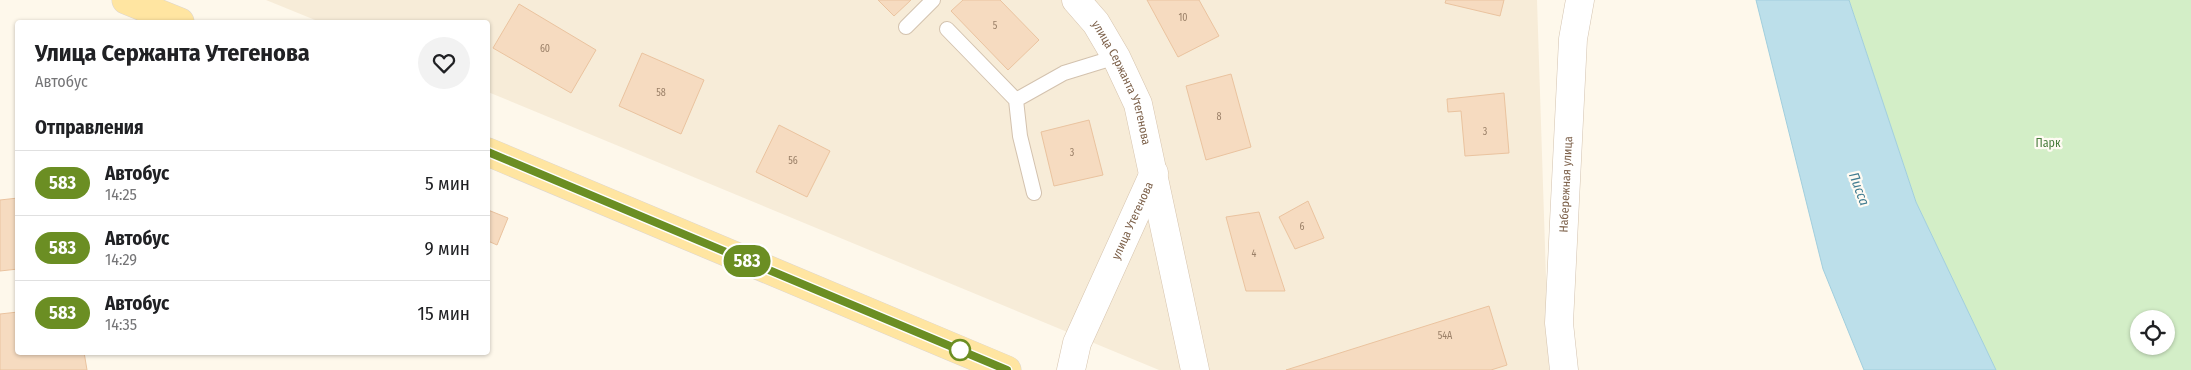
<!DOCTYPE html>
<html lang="ru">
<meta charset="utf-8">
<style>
body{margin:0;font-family:"Fira Sans Condensed",sans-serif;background:#f2f2f2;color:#202124;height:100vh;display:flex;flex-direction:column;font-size:19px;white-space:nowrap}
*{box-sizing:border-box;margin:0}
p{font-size:16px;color:#757577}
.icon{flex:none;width:28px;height:28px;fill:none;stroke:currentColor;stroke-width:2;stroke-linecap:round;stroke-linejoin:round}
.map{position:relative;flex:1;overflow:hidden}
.drawer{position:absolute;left:15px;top:20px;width:475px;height:335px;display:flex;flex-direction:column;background:#fff;border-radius:5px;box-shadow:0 1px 4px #0004}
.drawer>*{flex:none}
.badge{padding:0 10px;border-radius:16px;font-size:18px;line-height:32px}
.controls{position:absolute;left:2130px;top:310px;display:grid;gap:10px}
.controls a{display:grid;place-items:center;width:45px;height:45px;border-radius:50%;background:#fff;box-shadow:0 1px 4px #0004;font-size:25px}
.map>.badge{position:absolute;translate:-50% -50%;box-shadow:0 0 0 2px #fff}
h2{padding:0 20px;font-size:19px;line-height:45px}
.round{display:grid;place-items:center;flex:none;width:52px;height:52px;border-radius:26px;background:#f2f2f2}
.head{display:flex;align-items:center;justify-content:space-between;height:85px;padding:0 20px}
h1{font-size:24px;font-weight:700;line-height:38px}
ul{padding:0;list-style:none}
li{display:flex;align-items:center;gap:15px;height:65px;padding:0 20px;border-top:1px solid #e0e0e0}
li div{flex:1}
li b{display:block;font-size:19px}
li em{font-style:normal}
li .badge{min-width:55px;font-weight:700;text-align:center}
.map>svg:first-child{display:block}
</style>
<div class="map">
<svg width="2191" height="370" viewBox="0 0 2191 370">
<rect width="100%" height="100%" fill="#fef8eb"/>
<path fill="#f7ecd8" d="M266,0H1537L1549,370H1159L488,92V22H320Z"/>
<path fill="#d3eec7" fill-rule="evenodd" d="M1849,0H2191V370H1996L1916,202ZM2139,319H2166V346H2139Z"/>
<path fill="#bcdfea" stroke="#a1cedd" d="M1756,0H1849L1916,202L1996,370H1864L1823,269Z"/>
<path fill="#f6dbc0" stroke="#eac39f" d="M878,0H911L894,16Z
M963,0H1000L1039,40L1008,70L951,11Z
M1147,0H1199L1219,36L1178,57Z
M1446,0H1504L1500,16L1445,3Z
M519,4L596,50L571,93L493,48Z
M642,53L704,80L681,134L619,106Z
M1231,74L1251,147L1206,160L1186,86Z
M1504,93L1509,153L1465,156L1461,111L1448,112L1447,99Z
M1089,120L1103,175L1054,186L1041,132Z
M779,125L830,151L807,197L756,172Z
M18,198V269L0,271V200Z
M1308,201L1324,238L1295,249L1279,217Z
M488,210L508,218L497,245L488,241Z
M1259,212L1285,291H1246L1226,217Z
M1489,306L1507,365L1491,370H1286Z
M18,312V352H84L87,370H0V314Z"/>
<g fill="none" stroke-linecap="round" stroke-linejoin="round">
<defs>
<path id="lane" d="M906,27L933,0
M947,29L1016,100L1064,73L1116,57
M1016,100L1020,136L1034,193"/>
<g id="street">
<path id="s1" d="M1564,370L1559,323L1573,39L1580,0"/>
</g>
<g id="secondary">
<path id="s2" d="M1076,0L1096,23L1116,57L1138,104L1195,370"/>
<path id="s3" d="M1071,370L1077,343L1154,173"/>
</g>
<path id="primary" d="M126,0L180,22
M488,152L1007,370"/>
</defs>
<use href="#lane" stroke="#d3c2ae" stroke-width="16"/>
<use href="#street" stroke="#d3c2ae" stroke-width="29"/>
<use href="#secondary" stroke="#d6c3ac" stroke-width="29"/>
<use href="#primary" stroke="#ddd6d0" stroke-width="29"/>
<use href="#lane" stroke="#fff" stroke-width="14"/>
<use href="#street" stroke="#fff" stroke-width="28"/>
<use href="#secondary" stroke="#fff" stroke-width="28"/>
<use href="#primary" stroke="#ffe5a1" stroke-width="28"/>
</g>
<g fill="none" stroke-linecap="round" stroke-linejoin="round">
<defs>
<path id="line" d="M488,152L1007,370"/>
</defs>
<use href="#line" stroke="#fff" stroke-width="11"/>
<use href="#line" stroke="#6b8e23" stroke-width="8"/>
</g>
<circle fill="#fff" stroke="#6b8e23" stroke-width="2.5" cx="960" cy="350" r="10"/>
<g text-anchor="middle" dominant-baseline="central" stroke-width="4.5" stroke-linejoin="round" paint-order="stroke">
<g font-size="10" fill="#9b8068">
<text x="1183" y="18">10</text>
<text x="995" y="26">5</text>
<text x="545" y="49">60</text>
<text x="661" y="93">58</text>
<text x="1219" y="117">8</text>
<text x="1485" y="132">3</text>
<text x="1072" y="153">3</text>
<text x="793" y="161">56</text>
<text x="1302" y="227">6</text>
<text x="1254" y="254">4</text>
<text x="1445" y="336">54А</text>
</g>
<g font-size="12" fill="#7d614a" stroke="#fffbf3">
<text stroke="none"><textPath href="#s2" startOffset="96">улица Сержанта Утегенова</textPath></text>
<text stroke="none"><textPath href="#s1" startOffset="186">Набережная улица</textPath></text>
<text stroke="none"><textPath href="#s3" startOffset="162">улица Утегенова</textPath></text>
</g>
<g font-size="12" fill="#4a7d3e" stroke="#fffbf3">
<text x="2048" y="143">Парк</text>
</g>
<g font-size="14" font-style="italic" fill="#417c91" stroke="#fffbf3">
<text transform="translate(1859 189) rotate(69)">Писса</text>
</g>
</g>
</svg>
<div class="controls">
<a><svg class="icon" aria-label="locate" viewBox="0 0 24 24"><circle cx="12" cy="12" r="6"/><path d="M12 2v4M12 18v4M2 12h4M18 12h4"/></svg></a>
</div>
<b class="badge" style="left:747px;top:261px;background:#6b8e23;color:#fff">583</b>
<section class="drawer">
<div class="head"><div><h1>Улица Сержанта Утегенова</h1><p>Автобус</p></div><a class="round"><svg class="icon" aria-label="heart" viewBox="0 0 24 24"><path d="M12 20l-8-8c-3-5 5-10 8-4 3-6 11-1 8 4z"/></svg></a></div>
<h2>Отправления</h2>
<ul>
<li><span class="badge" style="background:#6b8e23;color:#fff">583</span><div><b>Автобус</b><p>14:25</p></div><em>5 мин</em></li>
<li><span class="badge" style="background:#6b8e23;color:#fff">583</span><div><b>Автобус</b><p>14:29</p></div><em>9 мин</em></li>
<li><span class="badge" style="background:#6b8e23;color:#fff">583</span><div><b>Автобус</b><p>14:35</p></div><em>15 мин</em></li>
</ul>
</section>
</div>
